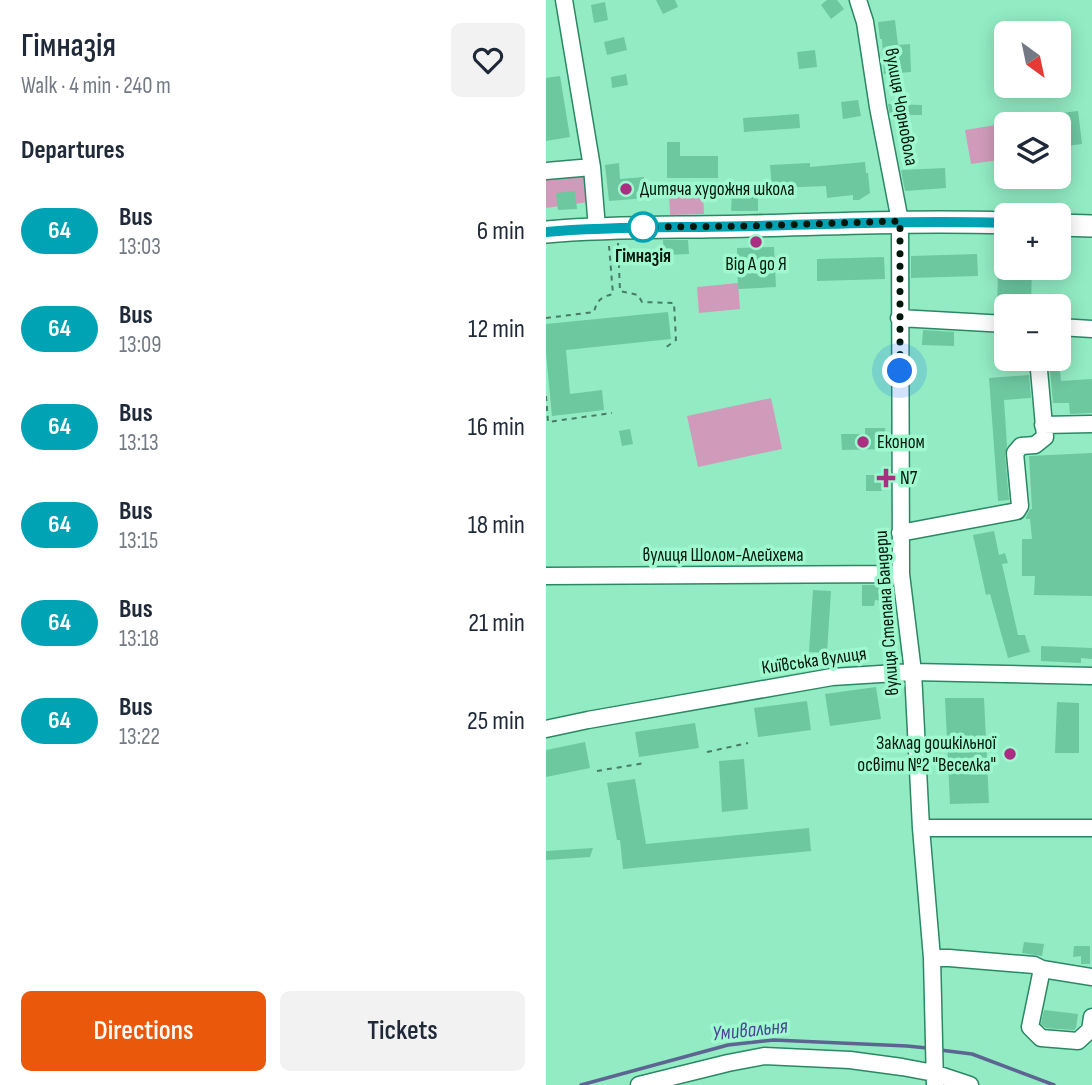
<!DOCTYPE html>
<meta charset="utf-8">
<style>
body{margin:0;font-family:"Sofia Sans Condensed",sans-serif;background:#f2f2f3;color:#1f2937;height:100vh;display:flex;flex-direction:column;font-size:26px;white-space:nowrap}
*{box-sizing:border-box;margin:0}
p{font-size:23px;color:#747a83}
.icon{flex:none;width:38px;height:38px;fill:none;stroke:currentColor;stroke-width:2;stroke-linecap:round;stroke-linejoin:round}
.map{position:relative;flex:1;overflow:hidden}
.drawer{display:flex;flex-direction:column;background:#fff;width:546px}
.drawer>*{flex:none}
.badge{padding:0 14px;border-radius:23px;font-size:24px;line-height:46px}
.needle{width:46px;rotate:147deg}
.fabs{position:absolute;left:448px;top:21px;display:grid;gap:14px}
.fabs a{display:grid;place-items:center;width:77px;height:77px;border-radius:10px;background:#fff;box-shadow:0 4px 18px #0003;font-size:35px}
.you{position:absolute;width:35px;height:35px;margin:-18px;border:5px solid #fff;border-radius:50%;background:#1a73e8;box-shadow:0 0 0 10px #1a73e833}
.map>.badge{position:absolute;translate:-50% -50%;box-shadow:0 0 0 4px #fff}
h2{padding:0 21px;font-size:26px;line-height:63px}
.round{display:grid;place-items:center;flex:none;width:74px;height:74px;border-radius:10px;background:#f2f2f3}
.summary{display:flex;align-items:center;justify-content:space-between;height:119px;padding:0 21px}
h1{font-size:33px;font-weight:600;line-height:52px}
.primary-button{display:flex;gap:14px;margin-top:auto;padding:14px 21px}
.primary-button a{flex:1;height:80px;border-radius:10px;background:#ea580c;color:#fff;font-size:28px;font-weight:600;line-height:80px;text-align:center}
.primary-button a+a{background:#f2f2f3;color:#1f2937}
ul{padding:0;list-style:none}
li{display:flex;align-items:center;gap:21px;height:98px;padding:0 21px}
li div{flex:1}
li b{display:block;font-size:26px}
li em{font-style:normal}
li .badge{min-width:77px;font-weight:700;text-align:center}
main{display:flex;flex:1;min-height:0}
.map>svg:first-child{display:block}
</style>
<main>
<section class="drawer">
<div class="summary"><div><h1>Гімназія</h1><p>Walk · 4 min · 240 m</p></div><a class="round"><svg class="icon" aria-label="heart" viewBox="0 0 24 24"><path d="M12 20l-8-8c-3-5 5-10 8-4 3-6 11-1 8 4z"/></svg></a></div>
<h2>Departures</h2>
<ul>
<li><span class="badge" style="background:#00a3b4;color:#fff">64</span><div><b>Bus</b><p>13:03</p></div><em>6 min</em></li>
<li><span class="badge" style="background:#00a3b4;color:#fff">64</span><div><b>Bus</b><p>13:09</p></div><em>12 min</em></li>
<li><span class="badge" style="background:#00a3b4;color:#fff">64</span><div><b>Bus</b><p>13:13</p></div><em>16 min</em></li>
<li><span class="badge" style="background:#00a3b4;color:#fff">64</span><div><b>Bus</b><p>13:15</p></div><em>18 min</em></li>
<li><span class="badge" style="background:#00a3b4;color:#fff">64</span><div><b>Bus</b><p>13:18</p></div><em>21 min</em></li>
<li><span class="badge" style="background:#00a3b4;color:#fff">64</span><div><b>Bus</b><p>13:22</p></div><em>25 min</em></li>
</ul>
<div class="primary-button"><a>Directions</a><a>Tickets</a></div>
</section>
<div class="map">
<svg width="546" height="1085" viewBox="0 0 546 1085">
<rect width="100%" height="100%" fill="#92ebc3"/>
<path fill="#d09bba" d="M493,118L494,124H460V159L425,164L419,130Z
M44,165L49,201L0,208V171Z
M157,190L158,214L124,215L123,192Z
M192,283L194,309L153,313L151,287Z
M225,398L236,449L152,467L141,416Z"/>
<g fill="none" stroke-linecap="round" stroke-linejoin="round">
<path stroke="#5e6492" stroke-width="3.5" d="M394,1050L426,1054L508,1085
M35,1085L182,1045L228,1040L361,1046L381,1048"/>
</g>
<path fill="#6dc79f" d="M110,0H129L132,7L117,14Z
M281,0H291L298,9L285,19L275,5Z
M59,2L62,20L48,23L45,5Z
M349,20L352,45L364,44L365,72L338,74L336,39H334L332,22Z
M78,37L81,50L61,55L58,42Z
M269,50L271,67L253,69L251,52Z
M80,74L82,85L66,88L65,77Z
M14,76L24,137L0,141V78Z
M312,100L315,116L297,119L295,102Z
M342,104L376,105V115H344Z
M532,111L536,144L513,147V124H509L507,114Z
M253,114L254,128L198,132L197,118Z
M121,142H134V156H172V178H121Z
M319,162L320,173H322L324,193L313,200H307V195L281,198L280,186L226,188L224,165L264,163V167Z
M73,163L74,179L98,177L100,198L63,201L59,165Z
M399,168L400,188L359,191L355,170Z
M29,191L31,209L12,210L10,193Z
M212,192V211H185L186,193Z
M117,240H142L143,254L118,255Z
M228,247L230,287L192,289L191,248Z
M431,254L432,276L365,278V256Z
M338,257L339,279L271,281V259Z
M452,268H486L485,306H460V313H451Z
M122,312L125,339L20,350L24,394L56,390L58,410L6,416L0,353V324Z
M377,330L408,332V346L376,345Z
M504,370H514L515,381L546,379V413L524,414L523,403H507Z
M483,375L485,398L458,400L461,446L459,454L463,500L452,501L443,378Z
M319,428H339L340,449L296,450L295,434H319Z
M84,429L87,444L76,446L73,431Z
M546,453V596L488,595L489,576H476V539H486L484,519H480V517L484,509H486L483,456Z
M320,475H336V491H320Z
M448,531L453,555L459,553L462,563L456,564L472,635H479L484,652L462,658L444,594L440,595L427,535Z
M316,585H339L340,601L329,600L328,606H316Z
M267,590L285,591L281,653L263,652Z
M495,646L546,648V659L535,658V663L495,661Z
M330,687L335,719L284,726L279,694Z
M399,698H438L443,803L404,804Z
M261,701L265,730L212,737L208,708Z
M511,702L533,703V753H509Z
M149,723L153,748L93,757L89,732Z
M39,742L44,768L0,777V750Z
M198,759L202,809L176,812L173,761Z
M89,779L100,844L263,828L265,851L77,869L74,840H71L61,783Z
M47,848L44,857L0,860V851Z
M478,942L498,944L496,956L476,953Z
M528,946H544V964H535V956L527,957Z
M498,1010L532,1014L530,1028L528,1030L500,1028L495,1024Z"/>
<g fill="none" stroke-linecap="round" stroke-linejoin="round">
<defs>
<path id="minor" d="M18,0L46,167L51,228
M312,0L319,22L332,107L354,221L355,574L367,672L375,828L386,958L389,1085
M0,171L46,167
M353,318L460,324
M513,327L546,329
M497,425L546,424
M354,533L471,511L474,506L469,453L475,446L489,445L499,437L492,359
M0,576L355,574
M0,729L42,720L286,677L367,672L546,676
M375,828H546
M386,958H403L488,965L496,969L546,977
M496,969L484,1027L495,1038L532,1041L544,1030L546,1017
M93,1085L182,1063L218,1056L304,1060L356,1067L388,1073L424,1085"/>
<path id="major" d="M513,225L546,226
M0,232C68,226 135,228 203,226C289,224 374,220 460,223"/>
</defs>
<use href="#minor" stroke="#2b8864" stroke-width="19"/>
<use href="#major" stroke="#2b8864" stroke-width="24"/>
<path stroke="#457c63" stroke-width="2" stroke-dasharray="5 5" stroke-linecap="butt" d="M72,243L74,291L92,295L96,302L128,303L130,340L119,348
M0,318L48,312C51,300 55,297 67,294L63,246
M0,396L2,422L66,413
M161,752L202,743
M51,771L99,763"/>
<use href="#minor" stroke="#fff" stroke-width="16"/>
<use href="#major" stroke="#fff" stroke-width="21"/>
</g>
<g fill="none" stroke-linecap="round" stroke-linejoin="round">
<defs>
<path id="line" d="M0,232C68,226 135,228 203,226C289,224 374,220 460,223"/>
</defs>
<use href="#line" stroke="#fff" stroke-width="16"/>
<use href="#line" stroke="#00a3b4" stroke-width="10"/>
<path stroke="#00170c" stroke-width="7" stroke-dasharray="0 12.6" d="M97,227L203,226L354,221V371"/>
</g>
<g fill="#aa2f82" stroke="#9ff9cf" stroke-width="2.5">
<circle cx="80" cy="189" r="7"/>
<circle cx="210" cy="242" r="7"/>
<circle cx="317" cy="442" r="7"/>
<path d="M336.5 467.5h7v7h7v7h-7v7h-7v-7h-7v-7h7z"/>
<circle cx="464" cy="754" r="7"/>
</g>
<circle fill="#fff" stroke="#00a3b4" stroke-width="3.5" cx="97" cy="227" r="14"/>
<g text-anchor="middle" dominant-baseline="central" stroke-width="7" stroke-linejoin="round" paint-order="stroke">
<g font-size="19" fill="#00170c" stroke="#9ff9cf">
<text transform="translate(355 107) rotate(80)">вулиця Чорновола</text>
<text x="177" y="555">вулиця Шолом-Алейхема</text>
<text transform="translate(341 613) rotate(-94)">вулиця Степана Бандери</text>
<text transform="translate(268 661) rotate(-8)">Київська вулиця</text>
</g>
<g font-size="19" fill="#00170c" stroke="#9ff9cf" text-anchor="start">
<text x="94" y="189">Дитяча художня школа</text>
<text x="210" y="264" text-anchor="middle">Від А до Я</text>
<text x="331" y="442">Економ</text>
<text x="354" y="478">N7</text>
<text x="450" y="743" text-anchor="end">Заклад дошкільної<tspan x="450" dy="22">освіти №2 "Веселка"</tspan></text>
</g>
<g font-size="19" font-weight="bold" fill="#00170c" stroke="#9ff9cf">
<text x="97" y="256">Гімназія</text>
</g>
<g font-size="21" font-style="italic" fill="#4d459b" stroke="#9ff9cf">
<text transform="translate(204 1030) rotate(-6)">Умивальня</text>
</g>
</g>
</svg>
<div class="fabs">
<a><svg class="needle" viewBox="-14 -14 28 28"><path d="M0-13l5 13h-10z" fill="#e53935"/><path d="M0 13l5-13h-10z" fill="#747a83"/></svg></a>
<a><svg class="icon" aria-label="layers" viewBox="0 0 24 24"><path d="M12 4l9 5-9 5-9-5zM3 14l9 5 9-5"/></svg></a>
<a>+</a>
<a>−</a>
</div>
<div class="you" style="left:354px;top:371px"></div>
</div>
</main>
